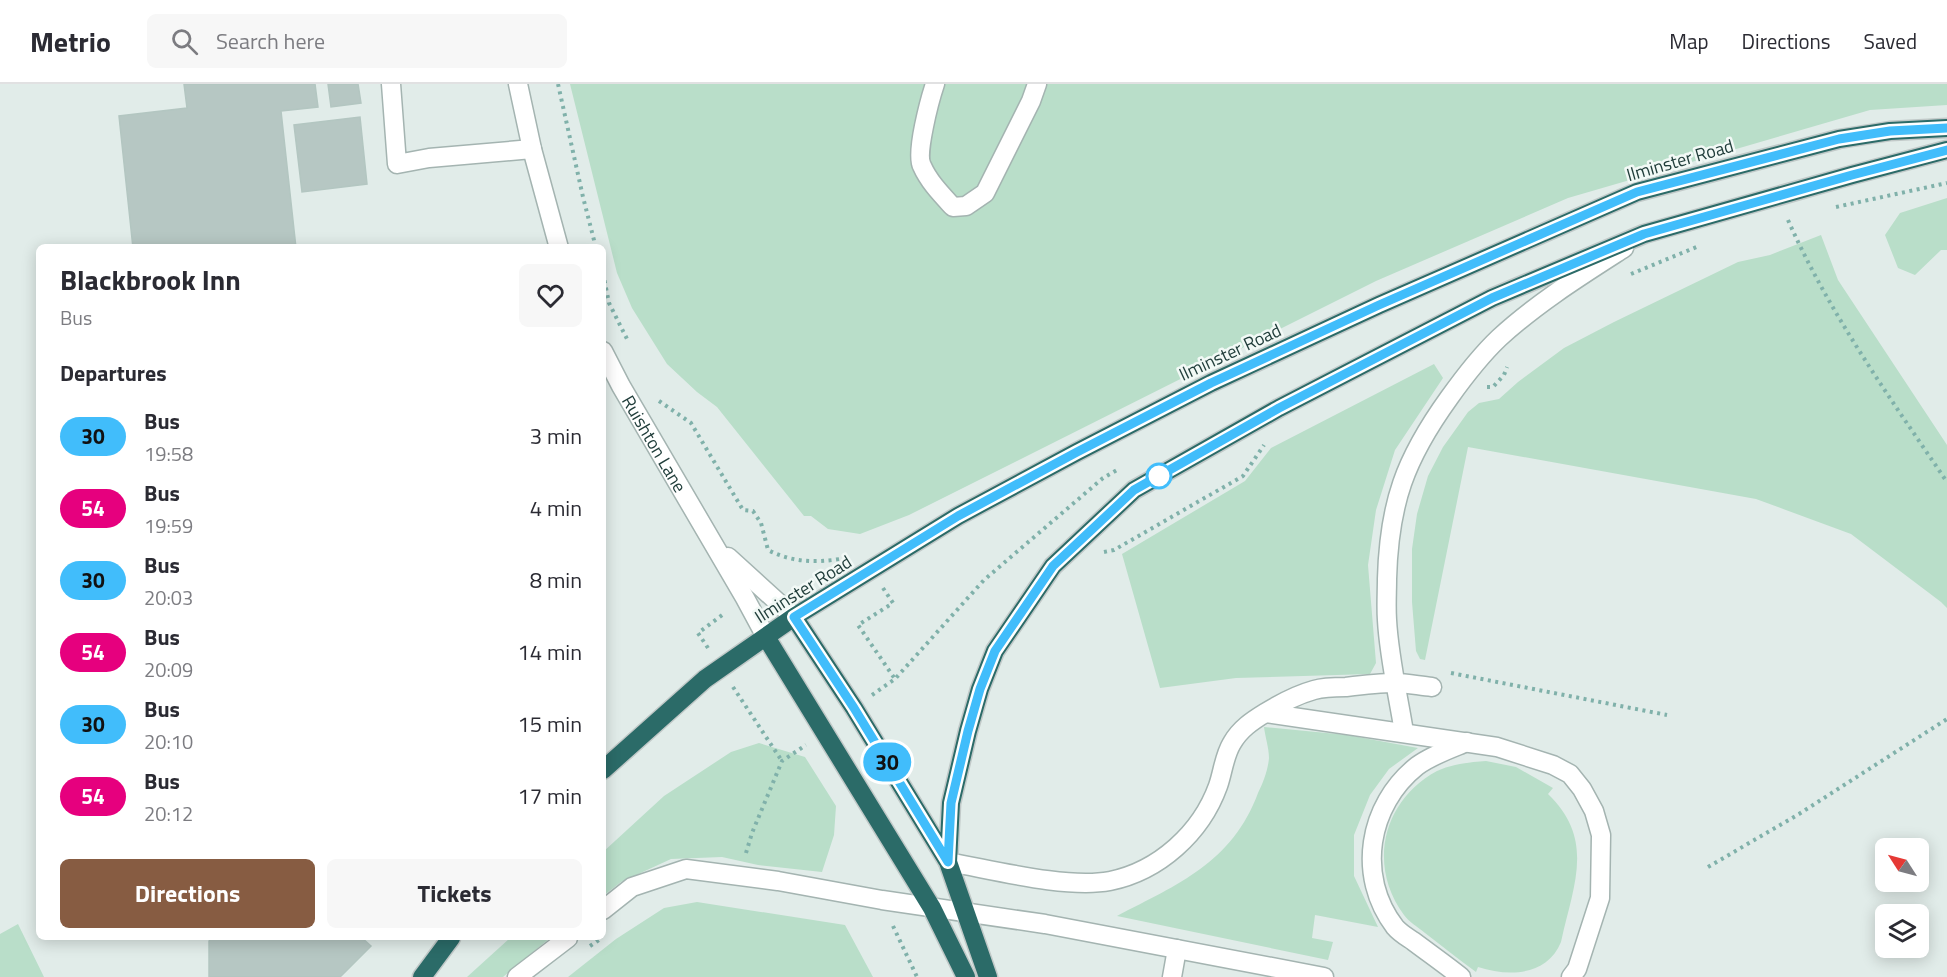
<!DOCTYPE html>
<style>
body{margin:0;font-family:"Titillium Web",sans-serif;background:#f7f7f7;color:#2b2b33;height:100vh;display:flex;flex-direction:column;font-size:22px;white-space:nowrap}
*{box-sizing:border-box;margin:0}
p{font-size:20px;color:#7c7c81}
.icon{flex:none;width:33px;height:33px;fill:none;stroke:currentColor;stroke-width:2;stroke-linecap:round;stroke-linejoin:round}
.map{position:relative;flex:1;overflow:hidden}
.panel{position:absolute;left:36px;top:160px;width:570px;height:696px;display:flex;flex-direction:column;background:#fff;border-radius:9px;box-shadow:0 3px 15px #0003}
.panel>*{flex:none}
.badge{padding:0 12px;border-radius:20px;font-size:21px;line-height:39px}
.needle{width:39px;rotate:306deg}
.tools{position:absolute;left:1875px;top:754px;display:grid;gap:12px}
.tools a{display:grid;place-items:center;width:54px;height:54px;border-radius:9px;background:#fff;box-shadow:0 3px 15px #0003;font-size:30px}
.map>.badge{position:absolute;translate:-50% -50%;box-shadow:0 0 0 3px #fff}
h2{padding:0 24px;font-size:22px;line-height:54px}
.round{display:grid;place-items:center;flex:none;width:63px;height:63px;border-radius:9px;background:#f7f7f7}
.summary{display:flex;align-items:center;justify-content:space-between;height:102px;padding:0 24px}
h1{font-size:28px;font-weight:700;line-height:45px}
.primary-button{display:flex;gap:12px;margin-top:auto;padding:12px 24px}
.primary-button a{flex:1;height:69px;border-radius:9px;background:#875c42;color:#fff;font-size:24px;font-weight:700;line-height:69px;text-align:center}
.primary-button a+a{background:#f7f7f7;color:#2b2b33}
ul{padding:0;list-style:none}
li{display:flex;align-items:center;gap:18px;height:72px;padding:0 24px}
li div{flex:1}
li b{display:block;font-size:22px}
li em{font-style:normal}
li .badge{min-width:66px;font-weight:700;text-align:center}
header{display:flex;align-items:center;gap:36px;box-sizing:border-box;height:84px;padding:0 30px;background:#fff;border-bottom:2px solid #e1e1e2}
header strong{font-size:28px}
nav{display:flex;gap:33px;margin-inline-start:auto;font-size:21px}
.search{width:420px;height:54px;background:#f7f7f7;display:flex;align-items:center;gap:15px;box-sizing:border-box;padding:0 21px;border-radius:9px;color:#7c7c81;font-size:22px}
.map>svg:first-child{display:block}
</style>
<header>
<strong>Metrio</strong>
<div class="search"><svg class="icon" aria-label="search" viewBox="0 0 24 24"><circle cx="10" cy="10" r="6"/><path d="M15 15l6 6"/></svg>Search here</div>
<nav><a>Map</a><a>Directions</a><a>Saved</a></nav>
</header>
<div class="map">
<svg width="1947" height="893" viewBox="0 0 1947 893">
<rect width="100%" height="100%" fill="#e1ece9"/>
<path fill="#b9dec9" d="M570,0H1947V21L1870,26L1568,114L1376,197L909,431L860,450L828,445L811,432H804L717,323L697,308L667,280L632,224L617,189Z
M1947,114V166H1941L1915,191L1898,184L1885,151L1900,129Z
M1821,151L1838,196L1947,361V524L1941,518L1851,450L1756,415L1468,363L1425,576L1420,575L1416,567L1412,518V465L1417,430L1428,392L1443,363L1468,328L1479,319L1499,315L1518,298L1564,264L1614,238L1738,178L1770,171Z
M1434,280L1443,294L1395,366L1376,426L1368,481L1376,579L1370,590L1236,594L1160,604L1122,470L1245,397L1271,364Z
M1264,643L1347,651L1418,664L1389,685L1370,711L1354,751V792L1378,843L1315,831L1312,854L1333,858L1328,876L1117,832C1178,800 1232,779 1258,709C1263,699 1268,686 1269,674C1269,664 1265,652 1264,643Z
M759,659L805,673L836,722L834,751L822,788L758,781L722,773L671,775L621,798L603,812V768L664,712L731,668Z
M1486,677L1516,683L1553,704L1548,710C1596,756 1573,802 1561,858C1547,892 1509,893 1478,883L1476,888C1458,875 1442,862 1425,849C1418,843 1409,838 1404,831C1367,781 1383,716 1437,687C1452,680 1471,678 1486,677Z
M697,818L845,841L873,893H568L616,855L664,824Z
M18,840L44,893H0V850Z
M510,854H550L503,893H467Z"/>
<path fill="#b6c7c3" stroke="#b3c6c1" stroke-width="1.5" d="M184,0H315L318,23L281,27L296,164H133L119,32L187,24Z
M328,0H358L361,19L331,23Z
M360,33L367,100L302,108L294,41Z
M212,854H362L371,862L340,893H209V857Z"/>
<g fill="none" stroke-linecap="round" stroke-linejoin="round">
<defs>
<g id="minor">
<path d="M391,0L397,80L429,74L532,65"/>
<path d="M518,0L532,65L559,164"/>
<path d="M935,0C930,15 915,70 922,82C929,98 942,111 953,123L966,122L985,109L1031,17L1037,0"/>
<path id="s1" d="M603,267L621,302L745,514L766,553"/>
<path d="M728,473L794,533"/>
<path d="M1266,629L1497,663L1553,681L1570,690L1582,705L1594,727L1601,751L1600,814L1577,885L1571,893"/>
<path d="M1404,648C1398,611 1389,573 1387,536C1386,522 1387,508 1387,495C1389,419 1405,375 1449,314C1464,293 1480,272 1499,254C1537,219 1582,191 1624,164"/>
<path d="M948,778C994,786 1066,805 1110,797C1159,787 1201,749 1218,702C1223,688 1224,672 1232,659C1240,645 1252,637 1265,629C1281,619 1296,611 1314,606C1324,603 1336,603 1346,603C1362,601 1379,599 1395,599C1407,599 1420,602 1432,603"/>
<path d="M603,826L632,803L686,785L778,797L882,816L1045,840L1324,893"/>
<path d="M517,893L568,854"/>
<path d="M1172,893L1177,865"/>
<path d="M1461,893C1446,881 1429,869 1413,857C1407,853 1400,849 1395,843C1356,792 1368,721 1417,682C1432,671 1450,665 1467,658"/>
</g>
<path id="highway" d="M794,533L854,624L948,778L988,893
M766,553L932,824L966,893
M603,686L705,595L794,533L958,432L1077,368L1211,299L1379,221L1637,108L1839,55L1890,47L1947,44
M948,778L951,719L968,647L980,605L995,567L1053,482L1134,406L1279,324L1492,214L1644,150L1852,91L1947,66
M422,893L451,854"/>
</defs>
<use href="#minor" stroke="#a4b4b1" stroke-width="21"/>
<use href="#highway" stroke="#c1c9c8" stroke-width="21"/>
<path stroke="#80b1aa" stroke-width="4" stroke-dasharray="3 4.5" stroke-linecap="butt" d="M558,0L583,113L596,164
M1836,123L1947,99
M1788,136C1829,229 1890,314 1947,398
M603,189L609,219L628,257
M1631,190L1699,162
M1487,303H1493L1504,291L1507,283
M659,317L691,339L743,426L753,427L761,439L768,466C791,478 814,479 840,475
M1104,468L1114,466L1243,392L1264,361
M883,504L893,519L858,541L895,595
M708,564L698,549L725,529
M1451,589L1667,631
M733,603L782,677
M872,611L895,595L984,496L1103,394L1117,386
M746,769L752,749L782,677L806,661
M1708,783L1799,730L1947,635
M893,842L917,893
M590,862L602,854"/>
<use href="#minor" stroke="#fff" stroke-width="18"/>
<use href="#highway" stroke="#2b6b68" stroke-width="18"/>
</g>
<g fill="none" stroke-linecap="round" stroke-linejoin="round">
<defs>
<path id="line" d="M1947,44L1890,47L1839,55L1637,108L1379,221L1211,299L1077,368L958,432L794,533L854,624L948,778L951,719L968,647L980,605L995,567L1053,482L1134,406L1279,324L1492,214L1644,150L1852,91L1947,66"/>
</defs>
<use href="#line" stroke="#fff" stroke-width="14"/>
<use href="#line" stroke="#41bdfb" stroke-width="9"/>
</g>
<circle fill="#fff" stroke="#41bdfb" stroke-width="3" cx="1159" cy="392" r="12"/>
<g text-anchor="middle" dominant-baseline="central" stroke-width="5" stroke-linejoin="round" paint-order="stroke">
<g font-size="18" fill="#213e3b" stroke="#f2f9f6">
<text transform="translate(1680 76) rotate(-16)">Ilminster Road</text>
<text transform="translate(1230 268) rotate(-25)">Ilminster Road</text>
<text stroke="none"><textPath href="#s1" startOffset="106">Ruishton Lane</textPath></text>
<text transform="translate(803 505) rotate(-32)">Ilminster Road</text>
</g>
</g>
</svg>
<div class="tools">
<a><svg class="needle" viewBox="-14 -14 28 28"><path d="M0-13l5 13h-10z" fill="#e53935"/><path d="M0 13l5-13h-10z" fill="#7c7c81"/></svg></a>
<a><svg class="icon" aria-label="layers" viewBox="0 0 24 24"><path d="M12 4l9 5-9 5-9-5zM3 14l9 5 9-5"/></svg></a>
</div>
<b class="badge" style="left:887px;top:678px;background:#41bdfb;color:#111">30</b>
<section class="panel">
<div class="summary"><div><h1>Blackbrook Inn</h1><p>Bus</p></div><a class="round"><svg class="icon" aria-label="heart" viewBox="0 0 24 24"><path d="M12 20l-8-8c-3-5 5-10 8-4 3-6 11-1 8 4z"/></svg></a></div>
<h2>Departures</h2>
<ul>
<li><span class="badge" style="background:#41bdfb;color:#111">30</span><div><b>Bus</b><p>19:58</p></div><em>3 min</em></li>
<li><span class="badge" style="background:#e6007e;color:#fff">54</span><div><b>Bus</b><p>19:59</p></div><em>4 min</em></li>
<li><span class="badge" style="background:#41bdfb;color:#111">30</span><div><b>Bus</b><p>20:03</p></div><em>8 min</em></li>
<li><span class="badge" style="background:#e6007e;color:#fff">54</span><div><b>Bus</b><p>20:09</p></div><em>14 min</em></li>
<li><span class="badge" style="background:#41bdfb;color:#111">30</span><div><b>Bus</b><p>20:10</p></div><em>15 min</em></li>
<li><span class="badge" style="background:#e6007e;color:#fff">54</span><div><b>Bus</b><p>20:12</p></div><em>17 min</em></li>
</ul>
<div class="primary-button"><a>Directions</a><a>Tickets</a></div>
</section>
</div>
